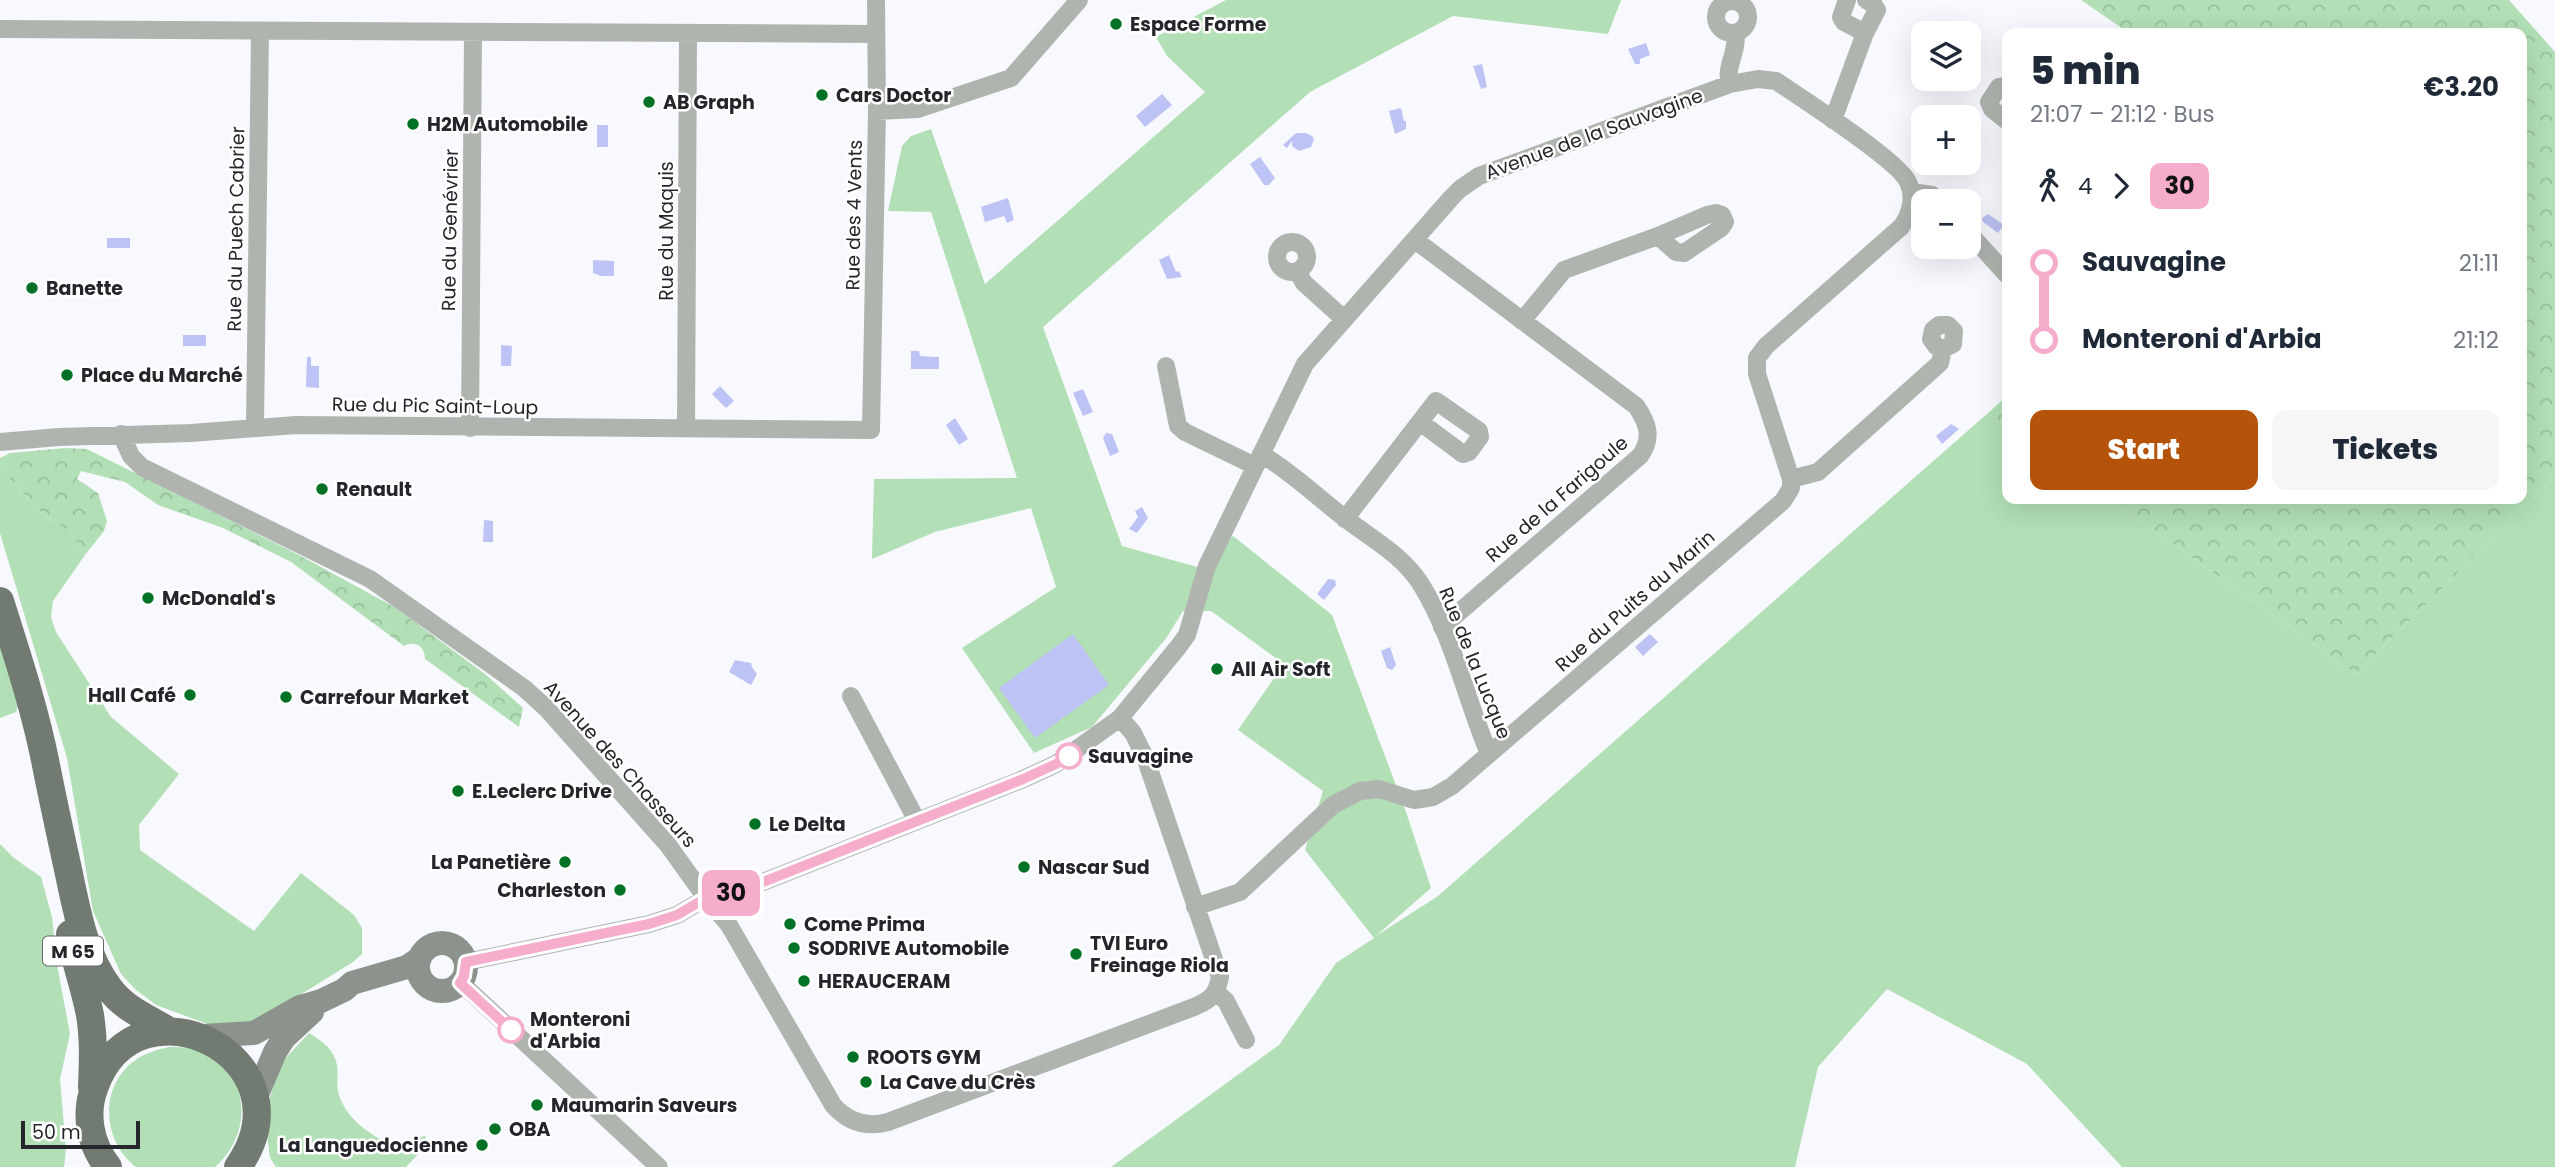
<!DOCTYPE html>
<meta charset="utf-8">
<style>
body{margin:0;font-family:Poppins,sans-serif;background:#f6f6f7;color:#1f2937;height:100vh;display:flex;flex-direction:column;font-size:26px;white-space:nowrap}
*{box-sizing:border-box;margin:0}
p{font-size:23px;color:#747a83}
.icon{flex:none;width:38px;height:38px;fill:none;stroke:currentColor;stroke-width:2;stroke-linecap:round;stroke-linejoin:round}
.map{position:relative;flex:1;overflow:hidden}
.drawer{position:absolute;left:2002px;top:28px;width:525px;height:476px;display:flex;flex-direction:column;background:#fff;border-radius:14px;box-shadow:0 7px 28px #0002}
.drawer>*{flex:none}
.badge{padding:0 14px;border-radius:10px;font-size:24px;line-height:46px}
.tools{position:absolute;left:1911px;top:21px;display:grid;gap:14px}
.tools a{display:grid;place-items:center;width:70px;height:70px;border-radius:14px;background:#fff;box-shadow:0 7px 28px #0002;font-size:35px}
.scale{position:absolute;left:21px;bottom:18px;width:119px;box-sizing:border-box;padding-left:7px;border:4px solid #25262b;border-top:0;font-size:19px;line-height:24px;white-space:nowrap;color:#25262b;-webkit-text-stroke:5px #fff;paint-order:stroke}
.map>.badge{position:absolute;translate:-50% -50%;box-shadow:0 0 0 4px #fff}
.legs{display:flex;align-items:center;gap:10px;height:77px;padding:0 28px;font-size:23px}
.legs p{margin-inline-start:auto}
.summary{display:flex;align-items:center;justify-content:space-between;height:119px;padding:0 28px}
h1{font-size:38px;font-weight:800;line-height:52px}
.cta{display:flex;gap:14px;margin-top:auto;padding:14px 28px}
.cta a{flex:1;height:80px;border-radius:14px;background:#b45309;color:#fff;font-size:28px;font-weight:800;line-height:80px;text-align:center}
.cta a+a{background:#f6f6f7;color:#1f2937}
ul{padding:0 28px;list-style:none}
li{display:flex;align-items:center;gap:24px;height:77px;font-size:26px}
li i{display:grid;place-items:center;width:10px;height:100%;margin:0 9px;background:currentColor}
li i::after{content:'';width:18px;height:18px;margin:-9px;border:5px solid;border-radius:50%;background:#fff}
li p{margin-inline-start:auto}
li:first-child i{background:linear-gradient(#0000 50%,currentColor 0)}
li:last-child i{background:linear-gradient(currentColor 50%,#0000 0)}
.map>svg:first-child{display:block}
</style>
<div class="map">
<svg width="2555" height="1167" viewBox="0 0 2555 1167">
<defs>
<pattern id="forest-crowns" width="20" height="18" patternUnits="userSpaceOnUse" patternTransform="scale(1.75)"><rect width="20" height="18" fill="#b2dfb5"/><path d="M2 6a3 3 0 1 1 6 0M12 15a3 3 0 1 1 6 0" fill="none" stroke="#99bf9c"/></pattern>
</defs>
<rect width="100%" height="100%" fill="#f8f9fe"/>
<path fill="#b2dfb5" d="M1226,0H1621L1608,34L1453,16L1310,92L1043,327L1122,546L1197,567L1233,536L1332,615L1406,812L1431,888L1376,936L1438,896L1988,413L2007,426V499H2109L2356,674L2550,481L2555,486V1167H2122L2027,1064L1887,989L1818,1067L1795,1167H1111L1279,1045L1336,963L1374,938L1305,850L1323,791L1238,730L1284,664L1211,611H1183L1167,637L1092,727L1034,753L962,648L1056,587L1031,508L935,532L872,559L874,479L1017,478L931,212L888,211L902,146L911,136L931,129L985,284L1205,92L1167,56L1156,37Z
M0,463L14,484L45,516L68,530L85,555L53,601L51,617L56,632L111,717L179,774L139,825L140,850L254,931L301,873L354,915L362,928V954L353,962L258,1021L213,1026L156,1005L135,989L121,974L93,911L67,758L0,533Z
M0,645L19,703L16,712L0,718Z
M0,844L14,858L41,877L52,917L58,970L70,1034L60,1079L66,1150L64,1167H0Z
M309,1033C322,1041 334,1049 337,1065C339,1077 335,1086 340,1098C349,1120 367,1132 387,1143L426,1136L423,1149L406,1167H276L270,1158L267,1135L268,1105L279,1065Z
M169,1047C177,1047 185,1047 192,1049C249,1064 257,1130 215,1167H136C103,1142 98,1088 134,1061C145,1053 156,1050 169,1047Z"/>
<path fill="url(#forest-crowns)" d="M2081,0H2509L2555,52V486L2550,481L2356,674L2109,499H2522V33H2129Z
M2007,396V426L1988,413Z
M65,448L87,449L299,555L396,608L485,674L523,708L519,727L425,659C425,646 415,640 404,646L291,562L223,528L158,505L125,482L81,471L77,479L98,493L107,521L104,531L85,555L68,530L45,516L14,484L0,463V458L10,453Z"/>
<path fill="#bec3f5" d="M1646,43L1650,55L1640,59V64H1635L1628,49Z
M1482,64L1487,87L1481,89L1473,66Z
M1162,94L1172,105L1145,127L1136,116Z
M1401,108L1404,121H1406V129L1395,134L1389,111Z
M597,125H608V147H597Z
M1296,133H1306L1312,136L1314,139L1311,147L1299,151L1292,146V141L1287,148L1283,145Z
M1260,157L1275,178L1269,185H1264L1250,164Z
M1008,198L1014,220L1007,223L1004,216L985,222L981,207Z
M1988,214L2004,225L1998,233L1983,222L1982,218Z
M107,238H130V248H107Z
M1169,255L1176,272L1179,271L1182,277L1167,279L1159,260Z
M593,260L614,261V276H601L593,273Z
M183,335H206V346H183Z
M501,345L512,346L511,366H501Z
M911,351H919L920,356L939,357V369H911Z
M307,357H311V366H319V388L306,387Z
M720,386L734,401L726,408L712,394Z
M1083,389L1093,412L1083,416L1073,393Z
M955,418L968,439L959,445L946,425Z
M1951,424L1959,429L1942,444L1936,436Z
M1106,433L1112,434L1119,452L1110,456L1103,438Z
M1142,507L1148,518L1137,533L1129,529L1138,517L1135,511Z
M484,520L493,521V542H483Z
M1328,579L1335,580L1336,585L1324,600L1317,594Z
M1073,634L1109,685L1035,738L999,688Z
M1650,634L1658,642L1643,656L1635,647Z
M1390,647L1396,665L1392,670L1387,668L1381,651Z
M735,660L751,663L752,667L757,674L751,685L729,672Z"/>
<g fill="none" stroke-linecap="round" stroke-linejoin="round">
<path stroke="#afb4af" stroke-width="18" d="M1847,0L1841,17L1844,22L1865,33
M1716 17a16 16 0 1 1 32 0a16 16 0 1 1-32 0Z
M0,29L876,34
M1730,84C1724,67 1739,51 1735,33
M2007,86L1999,87L1989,102L1992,109L2007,121
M877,111L918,109L1011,78L1079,0
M1833,120L1865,33L1877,10L1873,4L1866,0
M1912,192L1932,195L1940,201
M1969,233L2007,275
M1415,240L1636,406C1648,423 1653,438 1640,456L1442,627
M1277 257a15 15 0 1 1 30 0a15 15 0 1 1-30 0Z
M1297,271L1304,283L1344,319
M1522,321L1564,270L1658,236L1707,215L1716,213L1722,215L1725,222L1721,228L1684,253L1676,252L1658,236
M1166,366L1178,426L1185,432L1255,466
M255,427L260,31
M470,428L473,33
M686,428L688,34
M121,434L131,456L142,467L370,579L524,688L546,708L668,845L706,898L729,925L833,1105C848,1122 866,1128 888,1122L1194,1007C1211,1000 1217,994 1220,977L1145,757L1133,733L1120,718
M0,442L59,437L191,433L296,425L871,430L877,111L876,0
M1261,454C1292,472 1317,497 1346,519C1372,539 1404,556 1422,586C1453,637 1466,699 1489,754
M1791,479L1818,472L1940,363L1943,349L1953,344L1954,331L1948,325H1939L1933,330L1931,339L1936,346L1943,349
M1345,519L1436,401L1479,431L1480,437L1469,452L1463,454L1420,422
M851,696L917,821
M466,962L649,924L677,915L706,898L740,891L1021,780L1056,764L1120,718L1179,646L1187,635L1207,566L1305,364L1452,197L1460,189L1479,176L1730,84L1758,79L1776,81C1800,97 1899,161 1908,182C1915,197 1911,214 1901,227L1766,346L1757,358V374L1791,479V488L1783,501L1452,786L1433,797L1414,800L1379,789L1360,791L1333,805L1240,892L1195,907
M461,983L659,1167
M1217,993L1226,1001L1246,1040"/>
<path stroke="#8b938c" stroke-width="24" d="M418 967a24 24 0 1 1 48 0a24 24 0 1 1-48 0Z
M202,1036L254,1033L300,1007L321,1001L344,990L352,983L407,967L419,959
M255,1099L275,1052L284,1038L312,1012"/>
<path stroke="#727b72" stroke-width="28" d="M0,601C17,655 35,709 46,765C53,801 61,837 69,874C77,912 85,956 109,988C124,1009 148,1018 169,1031
M70,934C75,962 85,988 90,1015C94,1039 93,1063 92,1087
M108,1167C90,1144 84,1114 95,1086C137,971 314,1057 238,1167"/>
</g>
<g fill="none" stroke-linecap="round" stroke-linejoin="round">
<defs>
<path id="line-1" d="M511,1030L460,983L464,976L466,962L649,924L677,915L706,898L740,891L1021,780L1056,764L1069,756"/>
</defs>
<use href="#line-1" stroke="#fff" stroke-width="16"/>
<use href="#line-1" stroke="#f6adcc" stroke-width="10"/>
</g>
<g fill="#007225" stroke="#fff" stroke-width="2.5">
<circle cx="1116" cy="24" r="7"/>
<circle cx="822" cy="95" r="7"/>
<circle cx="649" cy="102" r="7"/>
<circle cx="413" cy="124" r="7"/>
<circle cx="32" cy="288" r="7"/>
<circle cx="67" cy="375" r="7"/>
<circle cx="322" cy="489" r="7"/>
<circle cx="148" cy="598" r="7"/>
<circle cx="1217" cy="669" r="7"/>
<circle cx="190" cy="695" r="7"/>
<circle cx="286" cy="697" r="7"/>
<circle cx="458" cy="791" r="7"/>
<circle cx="755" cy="824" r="7"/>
<circle cx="565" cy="862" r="7"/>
<circle cx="1024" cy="867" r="7"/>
<circle cx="620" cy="890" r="7"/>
<circle cx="790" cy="924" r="7"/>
<circle cx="794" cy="948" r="7"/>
<circle cx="1076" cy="954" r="7"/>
<circle cx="804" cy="981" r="7"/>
<circle cx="853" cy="1057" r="7"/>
<circle cx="866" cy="1082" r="7"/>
<circle cx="537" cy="1105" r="7"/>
<circle cx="495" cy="1129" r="7"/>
<circle cx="482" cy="1145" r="7"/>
</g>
<g fill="#fff" stroke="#f6adcc" stroke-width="3.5">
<circle cx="1069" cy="756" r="12"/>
<circle cx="511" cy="1030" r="12"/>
</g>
<g text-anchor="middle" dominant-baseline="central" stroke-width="5" stroke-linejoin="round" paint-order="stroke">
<rect fill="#fff" stroke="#66676b" stroke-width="2" x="43" y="936.5" width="60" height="29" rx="5"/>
<g font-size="18" font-weight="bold" fill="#25262b">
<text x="73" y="951">M 65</text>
</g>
<g font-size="19" font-weight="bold" fill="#25262b" stroke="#fff" text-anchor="start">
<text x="1130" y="24">Espace Forme</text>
<text x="836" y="95">Cars Doctor</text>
<text x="663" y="102">AB Graph</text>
<text x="427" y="124">H2M Automobile</text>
<text x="46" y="288">Banette</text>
<text x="81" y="375">Place du Marché</text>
<text x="336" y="489">Renault</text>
<text x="162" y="598">McDonald's</text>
<text x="1231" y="669">All Air Soft</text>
<text x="176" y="695" text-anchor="end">Hall Café</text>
<text x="300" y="697">Carrefour Market</text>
<text x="472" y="791">E.Leclerc Drive</text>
<text x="769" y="824">Le Delta</text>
<text x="551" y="862" text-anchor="end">La Panetière</text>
<text x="1038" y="867">Nascar Sud</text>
<text x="606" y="890" text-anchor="end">Charleston</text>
<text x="804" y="924">Come Prima</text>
<text x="1090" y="943">TVI Euro<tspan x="1090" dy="22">Freinage Riola</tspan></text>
<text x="808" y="948">SODRIVE Automobile</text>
<text x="818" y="981">HERAUCERAM</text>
<text x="867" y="1057">ROOTS GYM</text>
<text x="880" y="1082">La Cave du Crès</text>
<text x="551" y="1105">Maumarin Saveurs</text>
<text x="509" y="1129">OBA</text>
<text x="468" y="1145" text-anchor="end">La Languedocienne</text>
</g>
<g font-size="19" fill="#25262b" stroke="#fff">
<text transform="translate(1594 134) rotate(-20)">Avenue de la Sauvagine</text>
<text transform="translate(854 215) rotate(-89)">Rue des 4 Vents</text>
<text transform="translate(236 229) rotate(-89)">Rue du Puech Cabrier</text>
<text transform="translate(450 230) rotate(-89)">Rue du Genévrier</text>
<text transform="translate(666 231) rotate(-90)">Rue du Maquis</text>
<text transform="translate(435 406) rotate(1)">Rue du Pic Saint-Loup</text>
<text transform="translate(1557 499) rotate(-41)">Rue de la Farigoule</text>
<text transform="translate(1635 601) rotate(-41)">Rue du Puits du Marin</text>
<text transform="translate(1475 663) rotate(68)">Rue de la Lucque</text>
<text transform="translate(620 764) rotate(48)">Avenue des Chasseurs</text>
</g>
<g font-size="19" font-weight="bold" fill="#25262b" stroke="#fff" text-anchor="start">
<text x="1088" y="756">Sauvagine</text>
<text x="530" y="1019">Monteroni<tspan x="530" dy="22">d'Arbia</tspan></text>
</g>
</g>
</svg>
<div class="tools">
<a><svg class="icon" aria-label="layers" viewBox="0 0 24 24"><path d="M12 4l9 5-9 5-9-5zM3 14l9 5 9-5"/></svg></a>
<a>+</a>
<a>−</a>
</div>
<div class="scale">50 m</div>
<b class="badge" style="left:731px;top:893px;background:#f6adcc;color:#111">30</b>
<section class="drawer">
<div class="summary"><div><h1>5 min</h1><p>21:07 – 21:12 · Bus</p></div><b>€3.20</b></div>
<div class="legs"><svg class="icon" aria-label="walk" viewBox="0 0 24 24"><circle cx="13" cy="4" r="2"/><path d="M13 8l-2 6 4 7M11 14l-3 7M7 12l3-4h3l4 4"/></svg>4<svg class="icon" aria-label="forward" viewBox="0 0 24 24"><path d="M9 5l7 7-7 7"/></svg><b class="badge" style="background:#f6adcc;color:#111">30</b></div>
<ul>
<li><i style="color:#f6adcc"></i><b>Sauvagine</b><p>21:11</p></li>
<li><i style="color:#f6adcc"></i><b>Monteroni d'Arbia</b><p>21:12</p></li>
</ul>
<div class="cta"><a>Start</a><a>Tickets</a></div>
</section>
</div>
